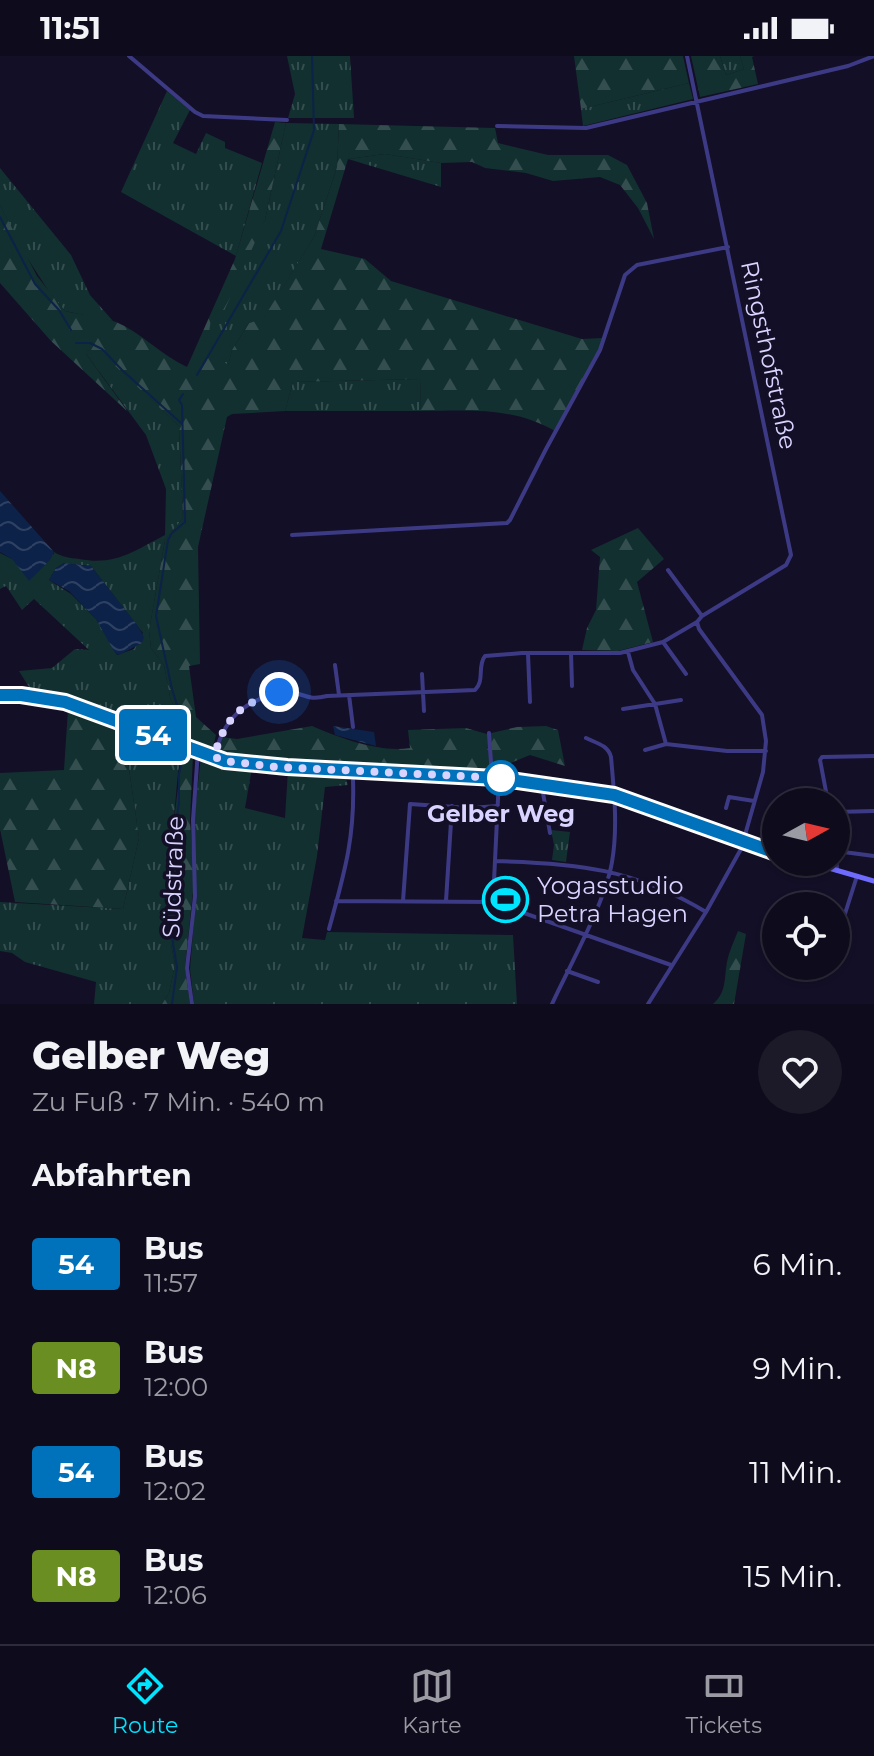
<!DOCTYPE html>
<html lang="de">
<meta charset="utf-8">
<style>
body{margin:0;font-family:Montserrat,sans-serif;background:#1c1929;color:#f1f3f6;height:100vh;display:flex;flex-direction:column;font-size:30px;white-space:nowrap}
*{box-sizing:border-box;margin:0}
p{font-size:26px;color:#9b9ba3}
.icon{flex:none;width:44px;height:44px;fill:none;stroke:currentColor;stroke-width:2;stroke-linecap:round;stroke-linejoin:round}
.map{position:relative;height:948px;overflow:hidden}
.panel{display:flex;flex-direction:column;background:#0e0b1c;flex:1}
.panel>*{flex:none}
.badge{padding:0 16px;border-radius:6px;font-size:28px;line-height:52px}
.needle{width:52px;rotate:82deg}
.fabs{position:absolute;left:762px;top:732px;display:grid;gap:16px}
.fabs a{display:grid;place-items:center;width:88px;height:88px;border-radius:50%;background:#0e0b1c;box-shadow:0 2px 6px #0004,0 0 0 2px #2e2b3b;font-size:40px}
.you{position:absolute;width:40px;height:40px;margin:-20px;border:6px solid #fff;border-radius:50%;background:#1a73e8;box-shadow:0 0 0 12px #1a73e833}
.map>.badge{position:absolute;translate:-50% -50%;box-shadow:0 0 0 4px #fff}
h2{padding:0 32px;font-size:30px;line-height:72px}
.round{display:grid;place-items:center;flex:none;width:84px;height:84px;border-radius:42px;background:#1c1929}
.overview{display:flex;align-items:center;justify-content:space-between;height:136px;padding:0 32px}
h1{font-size:38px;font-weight:800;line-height:60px}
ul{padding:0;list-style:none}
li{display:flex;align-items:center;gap:24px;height:104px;padding:0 32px}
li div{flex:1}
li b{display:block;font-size:30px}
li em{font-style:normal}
li .badge{min-width:88px;font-weight:700;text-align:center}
.status{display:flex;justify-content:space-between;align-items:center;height:56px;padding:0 40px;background:#0e0b1c;direction:ltr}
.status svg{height:22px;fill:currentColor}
.dock{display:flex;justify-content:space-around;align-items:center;height:112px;border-top:2px solid #2e2b3b;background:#0e0b1c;font-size:22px;color:#9b9ba3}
.dock a{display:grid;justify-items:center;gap:4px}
.dock .current{color:#00e5ff}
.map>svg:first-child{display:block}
</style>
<div class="status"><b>11:51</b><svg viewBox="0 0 49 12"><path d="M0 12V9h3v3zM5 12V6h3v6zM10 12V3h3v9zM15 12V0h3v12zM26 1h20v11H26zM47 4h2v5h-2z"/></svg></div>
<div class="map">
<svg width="874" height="948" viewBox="0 0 874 948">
<defs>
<pattern id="grass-tufts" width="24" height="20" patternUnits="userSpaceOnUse" patternTransform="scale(2)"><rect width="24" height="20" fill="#12302f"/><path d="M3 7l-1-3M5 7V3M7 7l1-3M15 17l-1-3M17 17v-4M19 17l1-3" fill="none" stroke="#344d4e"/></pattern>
<pattern id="forest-firs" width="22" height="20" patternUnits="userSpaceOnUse" patternTransform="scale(2)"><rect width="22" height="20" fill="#12302f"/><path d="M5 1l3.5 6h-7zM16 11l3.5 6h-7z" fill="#344d4e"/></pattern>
<pattern id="water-waves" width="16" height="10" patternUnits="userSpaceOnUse" patternTransform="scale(2)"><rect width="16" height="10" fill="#0c2248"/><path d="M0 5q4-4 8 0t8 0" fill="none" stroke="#2f4163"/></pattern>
</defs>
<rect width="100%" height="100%" fill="#130f26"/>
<path fill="url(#grass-tufts)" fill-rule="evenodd" d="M287,0H350L354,62H288L295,38Z
M720,0H740L744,13L726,19Z
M689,27L693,43L583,70L581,53Z
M167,35L190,54L173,87L196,98L206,77L225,86V92L262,107L236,200L121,136Z
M286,67L339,68L337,111L314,181L263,264L249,267L232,294L228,310L215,300L208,282L211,263L265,164Z
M385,98L441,107V131L348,103Z
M0,112L71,199L90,239L113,265L65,255L50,237L24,197L0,149Z
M94,293L112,306L179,370L183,462L165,484L149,575L151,592L164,609L170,641L187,681C134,669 85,646 32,636L19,615L52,612L75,593L89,594L34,543L22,554L6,530L0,533V497L12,503L54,498V496C62,501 70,502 79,503C116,510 134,495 165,479L166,433L146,379L86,298V295ZM64,507L91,510L143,577L134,593L117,599L96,563L71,538L49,524L56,512Z
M421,323L420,355H285L293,326Z
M125,685L182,699L178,716L173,772L175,854L171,888L175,909L169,937L162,948H94L96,926L25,906L12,897L0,895V846L123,853L139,782Z
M201,700L223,708L252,712L245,752L285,762L288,714L344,717L348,729L325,731L317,800L302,882L325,884L327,876L513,879L517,948H194L190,913L196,840L194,764Z
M551,774L570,776L566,806L552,804L554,789Z"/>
<path fill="url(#forest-firs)" d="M574,0H683L689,27L581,53Z
M691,0H720L726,19L744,13L740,0H754L752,1L758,28L700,41Z
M275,66L286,67L265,164L224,255L211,264C207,285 210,296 228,309L232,294L249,267L263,263L314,181L337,111L339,68L495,72L498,87L548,99H608L627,109L647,147L654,183L638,152L620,129L600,121L553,125L526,117L485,112L472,106L441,107L385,98L348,103L321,193L365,203L391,225L582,283L602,282L599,294L555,375C511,350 469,355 420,355L421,323L293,326L285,355L232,358L227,361L198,491L200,608L189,610L196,661L216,679L212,694L207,696L143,671L186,680L170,641L164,609L151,592L149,575L165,484L183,462L179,370L112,307L94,294L86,295V298L128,356L51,285L0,227V149L37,220L65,255C81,259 100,260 116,266C142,277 161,299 187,311L235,203Z
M638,472L664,503L637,526L653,586L618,595L582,594L587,572L596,554L600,501L591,494Z
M68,654L193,698L190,764L194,826L185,911L190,948H162L169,937L175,909L171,888L175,854L173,772L182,699L125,685L139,782L123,853L15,846L0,773V717L64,714Z
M312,670C340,682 380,697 410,692L408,674L466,672L487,678L517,671L546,670L558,674L565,710L530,699L496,713L494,716L255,704L221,699L219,695L222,681L237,683Z
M738,875L746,878L734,948H713C727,936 724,922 727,906C729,896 734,885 738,875Z"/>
<path fill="url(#water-waves)" d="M0,435L54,496L50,504L29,525L12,503L0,496Z
M64,507L91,510L138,570L144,581L142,587L119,599L115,597L96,563L69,535L49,524L56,512Z
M333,670L374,676L376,690L335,679Z"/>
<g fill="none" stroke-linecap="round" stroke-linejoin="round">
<path stroke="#0c2248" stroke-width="2" d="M0,161L35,228L59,254L71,274
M76,287H90L102,293L123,315L181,367
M197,319L281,175L314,74L312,0
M183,338L179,344L182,349L185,466L172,477L168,484L156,560L172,633L188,686
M172,948L177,911L173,888L177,811L174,781L179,746V718L184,697"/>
<path stroke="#3d3a85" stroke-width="4" d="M129,0L195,56L203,60L287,64
M497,70L586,72L848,10L874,0
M292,479L507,467L510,464L546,393L600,294L625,219L637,209L728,191
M668,514L702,560
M663,586L686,618
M628,596L633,614L655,648L666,688L727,695H766
M571,597L572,630
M528,598L530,646
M335,609L339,639
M422,618L424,655
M349,639L353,671
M623,653L681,644
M489,677L492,721
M645,694L666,688
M214,701C222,670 235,652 265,641C273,637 281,634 290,636C306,638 307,645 327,640L475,634C485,625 477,610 485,600L522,597H620L663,586L697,566
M544,728L543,737L550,777
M828,746L820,704L822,701L874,700
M726,752L729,741L754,745
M836,756L874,755
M836,794L837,815
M836,795L874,800
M495,805C577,807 635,813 706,856
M336,845L493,846L671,909
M403,845L410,748L470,752L498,750
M446,845L452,750
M493,846L499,722
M329,873C344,818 355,783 353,724
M836,886L857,820
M567,915L598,926
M192,948L187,912L195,840L193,764L198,695
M552,948C570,909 605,847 612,806C618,771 614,735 611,701C608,689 596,687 586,682
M648,948L706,856L741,793L763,716L766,685L762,659L699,573L697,566L702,560L786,509L791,499L687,0"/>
<path stroke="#6f6bff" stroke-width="5" d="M0,639H21L65,646L225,705L277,711L492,721L614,739L776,797
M808,806L874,825"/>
</g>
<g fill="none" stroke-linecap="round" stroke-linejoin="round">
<defs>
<path id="line" d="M0,639H21L65,646L225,705L287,711L497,722L614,739L776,797"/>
</defs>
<use href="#line" stroke="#fff" stroke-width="18"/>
<use href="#line" stroke="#0072bc" stroke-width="12"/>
<path stroke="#d9d4ff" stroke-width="8" stroke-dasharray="0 14.4" d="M279,636C240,648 225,661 214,701L225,705L277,711L501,722"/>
</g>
<defs>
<symbol id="stadium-ring" viewBox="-11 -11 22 22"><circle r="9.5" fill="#130f26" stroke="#00e5ff" stroke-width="1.5"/><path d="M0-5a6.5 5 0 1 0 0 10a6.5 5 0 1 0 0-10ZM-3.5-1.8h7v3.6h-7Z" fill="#00e5ff"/></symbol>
</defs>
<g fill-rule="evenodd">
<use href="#stadium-ring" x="480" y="818" width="51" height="51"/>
</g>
<circle fill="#fff" stroke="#0072bc" stroke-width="4" cx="501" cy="722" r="16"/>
<g text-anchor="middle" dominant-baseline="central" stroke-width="7" stroke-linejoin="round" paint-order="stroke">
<g font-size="24" fill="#d9d4ff" stroke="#130f26">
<text transform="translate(769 299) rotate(78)">Ringsthofstraße</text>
<text transform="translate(173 821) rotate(-88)">Südstraße</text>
</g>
<g font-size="24" font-weight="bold" fill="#d9d4ff" stroke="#130f26">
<text x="501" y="757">Gelber Weg</text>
</g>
<g font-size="24" fill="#d9d4ff" stroke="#130f26" text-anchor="start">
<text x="537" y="829">Yogasstudio<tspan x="537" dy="28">Petra Hagen</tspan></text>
</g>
</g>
</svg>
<div class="fabs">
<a><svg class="needle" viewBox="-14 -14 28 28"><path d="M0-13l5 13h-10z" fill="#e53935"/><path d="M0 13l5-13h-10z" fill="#9b9ba3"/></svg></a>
<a><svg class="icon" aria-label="locate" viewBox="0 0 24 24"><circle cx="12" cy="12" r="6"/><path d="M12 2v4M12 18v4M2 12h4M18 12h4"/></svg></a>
</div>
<div class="you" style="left:279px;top:636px"></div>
<b class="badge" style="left:153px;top:679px;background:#0072bc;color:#fff">54</b>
</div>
<section class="panel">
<div class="overview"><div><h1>Gelber Weg</h1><p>Zu Fuß · 7 Min. · 540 m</p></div><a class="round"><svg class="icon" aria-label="heart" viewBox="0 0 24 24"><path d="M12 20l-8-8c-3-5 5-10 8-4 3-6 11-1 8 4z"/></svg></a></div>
<h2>Abfahrten</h2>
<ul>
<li><span class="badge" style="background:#0072bc;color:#fff">54</span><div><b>Bus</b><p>11:57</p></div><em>6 Min.</em></li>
<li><span class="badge" style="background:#6b8e23;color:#fff">N8</span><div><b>Bus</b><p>12:00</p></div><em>9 Min.</em></li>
<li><span class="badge" style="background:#0072bc;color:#fff">54</span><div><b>Bus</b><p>12:02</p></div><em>11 Min.</em></li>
<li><span class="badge" style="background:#6b8e23;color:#fff">N8</span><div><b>Bus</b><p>12:06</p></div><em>15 Min.</em></li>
</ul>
</section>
<nav class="dock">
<a class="current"><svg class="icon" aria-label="directions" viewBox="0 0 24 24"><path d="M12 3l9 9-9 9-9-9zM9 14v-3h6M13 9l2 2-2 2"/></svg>Route</a>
<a><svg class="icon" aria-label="map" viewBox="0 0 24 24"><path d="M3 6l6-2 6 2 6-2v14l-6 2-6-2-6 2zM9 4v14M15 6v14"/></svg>Karte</a>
<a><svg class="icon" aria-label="tickets" viewBox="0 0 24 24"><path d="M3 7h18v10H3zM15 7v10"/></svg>Tickets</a>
</nav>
